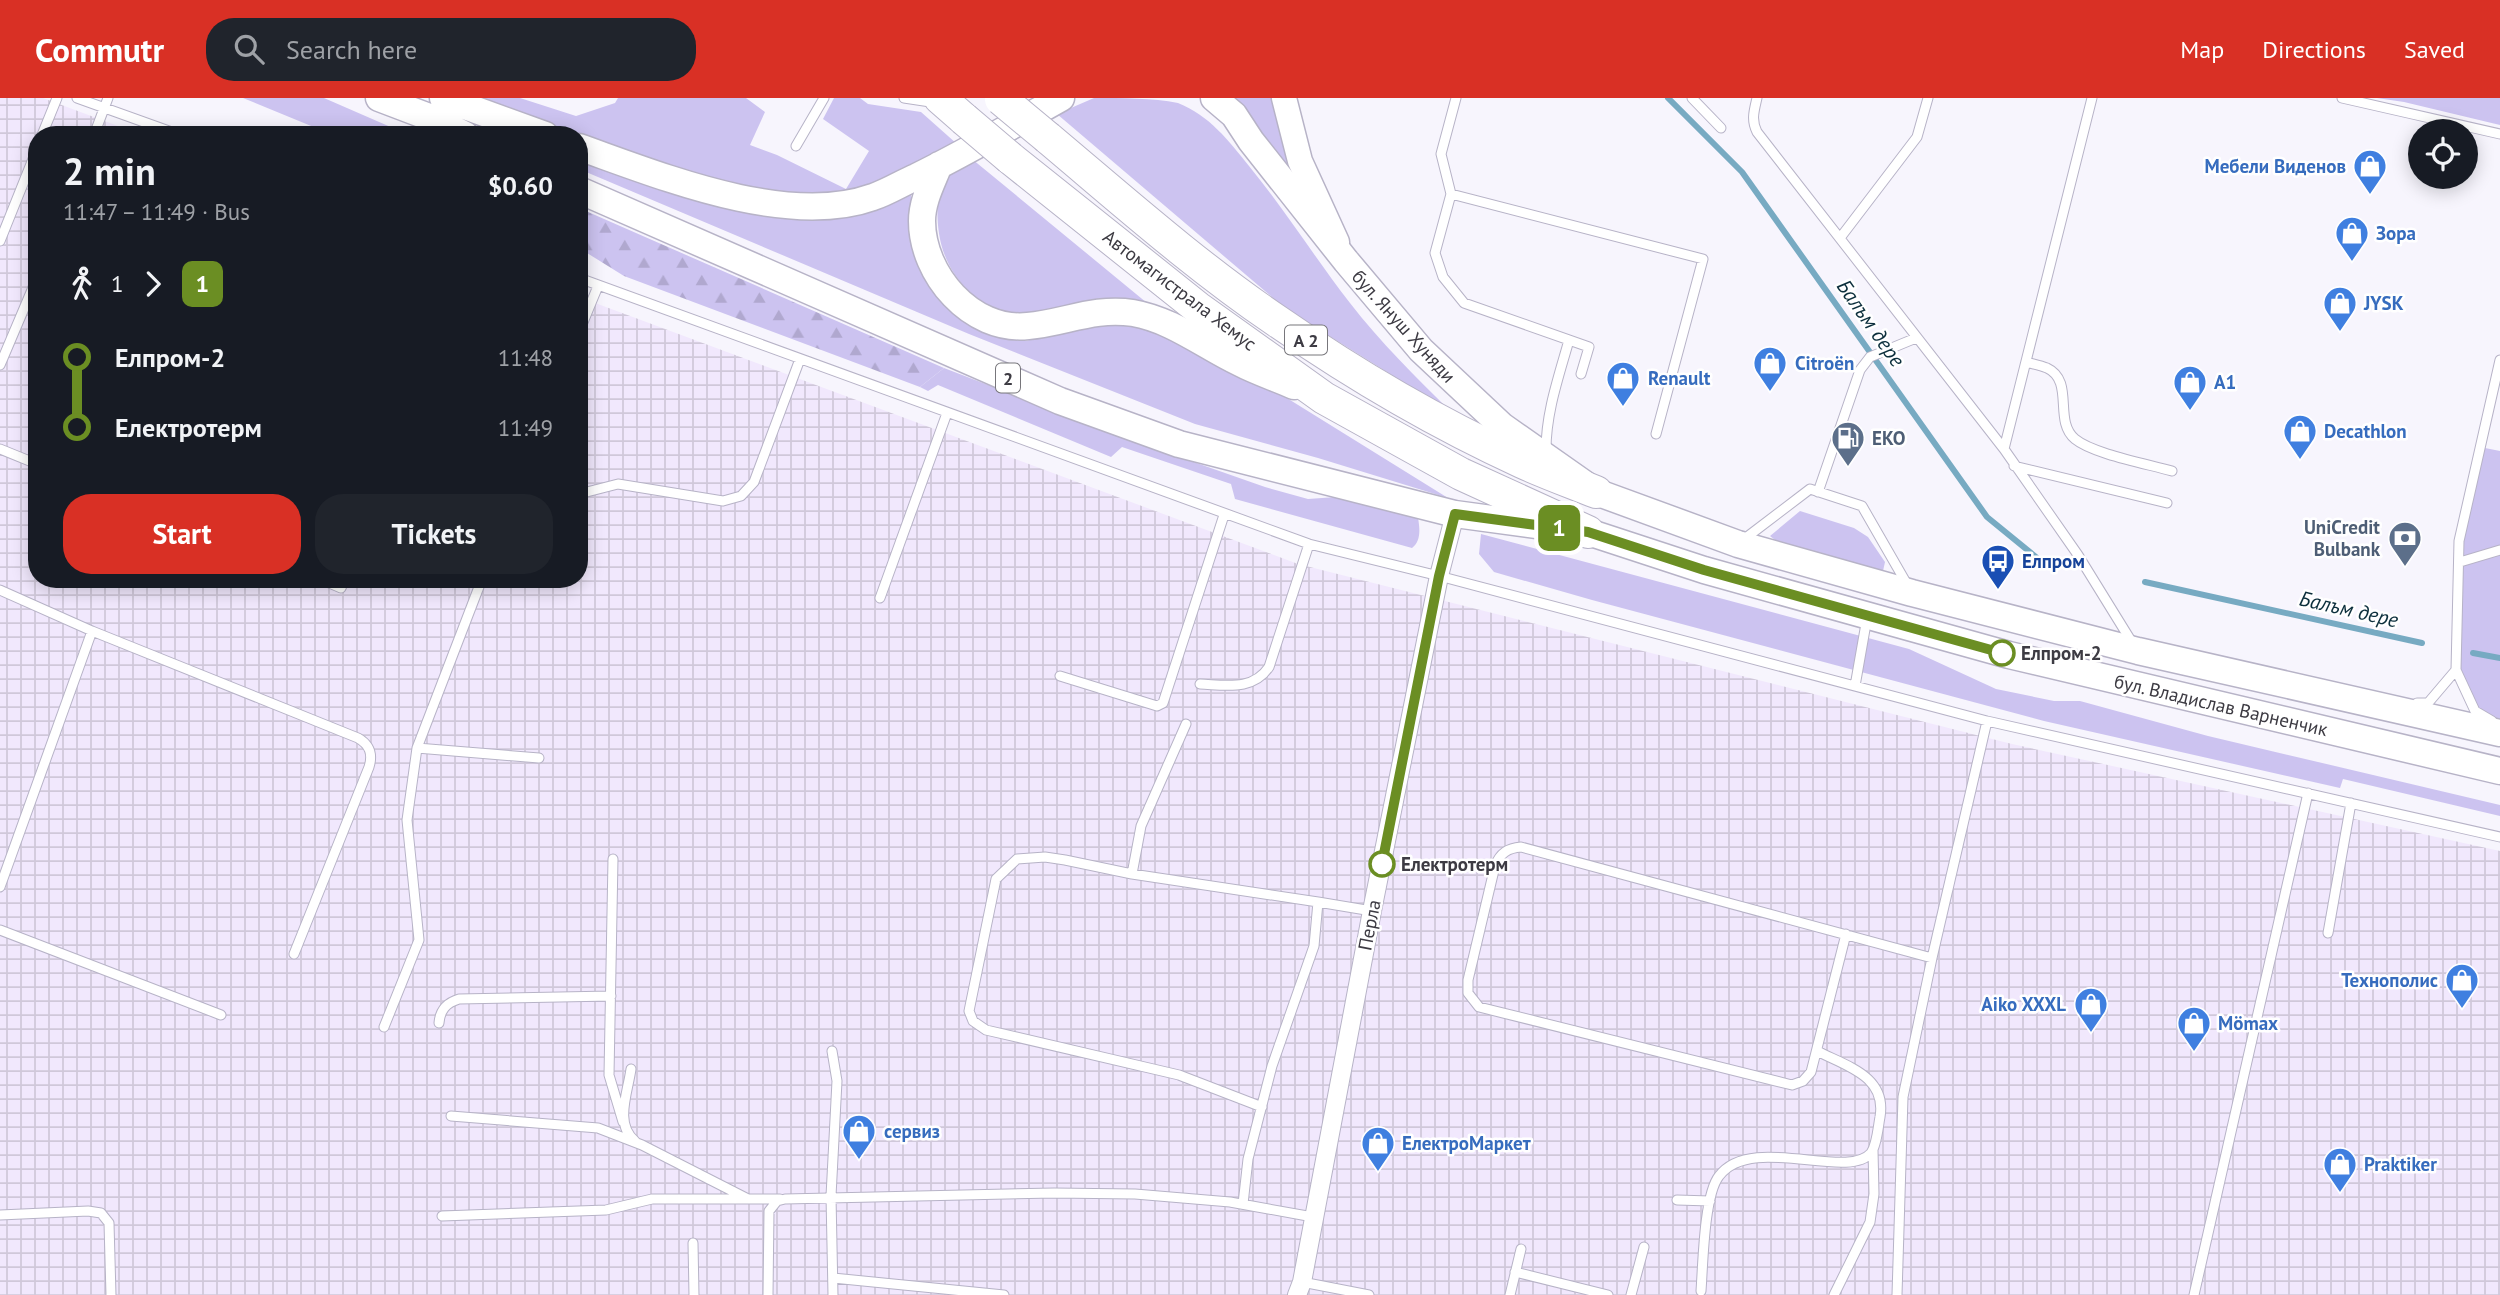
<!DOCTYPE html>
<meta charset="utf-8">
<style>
body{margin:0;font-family:"PT Sans",sans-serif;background:#20242c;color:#f1f3f6;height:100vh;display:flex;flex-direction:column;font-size:26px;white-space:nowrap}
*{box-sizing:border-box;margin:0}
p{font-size:23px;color:#9ea1a6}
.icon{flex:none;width:38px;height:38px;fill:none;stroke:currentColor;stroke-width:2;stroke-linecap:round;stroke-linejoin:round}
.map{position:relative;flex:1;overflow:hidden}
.details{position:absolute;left:28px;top:28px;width:560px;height:462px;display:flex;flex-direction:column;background:#171b24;border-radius:28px;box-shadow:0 4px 18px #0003}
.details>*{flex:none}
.badge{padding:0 14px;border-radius:10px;font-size:24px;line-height:46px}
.buttons{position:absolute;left:2408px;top:21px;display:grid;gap:14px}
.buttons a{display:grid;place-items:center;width:70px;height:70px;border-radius:50%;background:#171b24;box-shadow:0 4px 18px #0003;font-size:35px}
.map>.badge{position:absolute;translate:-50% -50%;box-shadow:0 0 0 4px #fff}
.legs{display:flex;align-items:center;gap:10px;height:77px;padding:0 35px;font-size:23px}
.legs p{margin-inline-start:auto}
.headline{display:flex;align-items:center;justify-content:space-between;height:119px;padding:0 35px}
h1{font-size:38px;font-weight:800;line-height:52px}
.primary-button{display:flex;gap:14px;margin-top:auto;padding:14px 35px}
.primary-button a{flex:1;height:80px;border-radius:28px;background:#d93025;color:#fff;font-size:28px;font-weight:800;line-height:80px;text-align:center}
.primary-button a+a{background:#20242c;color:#f1f3f6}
ul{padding:0 35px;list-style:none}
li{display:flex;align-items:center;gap:24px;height:70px;font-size:26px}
li i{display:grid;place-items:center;width:10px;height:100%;margin:0 9px;background:currentColor}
li i::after{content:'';width:18px;height:18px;margin:-9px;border:5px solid;border-radius:50%;background:#171b24}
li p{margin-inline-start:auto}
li:first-child i{background:linear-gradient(#0000 50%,currentColor 0)}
li:last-child i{background:linear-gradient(currentColor 50%,#0000 0)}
header{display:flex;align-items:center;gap:42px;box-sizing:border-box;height:98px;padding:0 35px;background:#d93025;color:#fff}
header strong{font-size:33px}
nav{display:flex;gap:38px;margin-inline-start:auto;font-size:24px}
.search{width:490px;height:63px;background:#20242c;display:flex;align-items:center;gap:18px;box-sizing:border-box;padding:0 24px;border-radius:28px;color:#9ea1a6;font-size:26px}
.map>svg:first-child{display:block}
</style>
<header>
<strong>Commutr</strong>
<div class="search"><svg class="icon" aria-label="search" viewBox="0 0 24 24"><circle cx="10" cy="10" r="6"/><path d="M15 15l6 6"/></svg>Search here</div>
<nav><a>Map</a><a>Directions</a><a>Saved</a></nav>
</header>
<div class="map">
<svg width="2500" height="1197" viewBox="0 0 2500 1197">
<defs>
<pattern id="industrial-grid" width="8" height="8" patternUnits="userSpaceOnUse" patternTransform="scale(1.75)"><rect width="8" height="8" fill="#f1e8fd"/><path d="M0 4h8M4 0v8" fill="none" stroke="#d0c8da"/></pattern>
<pattern id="forest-firs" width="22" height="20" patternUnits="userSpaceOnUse" patternTransform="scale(1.75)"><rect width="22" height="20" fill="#ccc3f0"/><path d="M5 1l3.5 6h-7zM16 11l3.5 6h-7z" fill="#b0a8cf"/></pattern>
</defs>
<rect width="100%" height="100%" fill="#f7f5fd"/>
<path fill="url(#industrial-grid)" d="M0,0H43L142,37H37V481H579V199L1298,466L2012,646L2500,753V1197H0Z"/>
<path fill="#ccc3f0" d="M243,0H324L409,37H333Z
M475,0H520L576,18L615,5L618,0H746L765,14L750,47L777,57L846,91L869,53L823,21L834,0H860L868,6L921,14L957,46L871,92L758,98Z
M1094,0C1121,0 1153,0 1178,5C1209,17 1229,43 1249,68C1285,112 1315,160 1350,205C1380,244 1416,279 1451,314L1286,211L1057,16Z
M1232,0H1273L1281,37L1302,96Z
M2377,0H2500V27L2404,4Z
M579,58L758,115L911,89V133L997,237L1025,243L1118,222L1142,226L1282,297L1448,400L1318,360L1195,326L969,236L579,71Z
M972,61L1147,205C1102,210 1036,225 993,212C986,210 978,201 972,196C936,164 934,123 940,79Z
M944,270L1128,341L1265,389L1308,401L1336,399L1418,420C1420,431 1421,443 1412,450L1235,401L1231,386L1122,349L1111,359L938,287L928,293L920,289Z
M2480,349L2500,353V628L2475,613L2456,573L2460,464Z
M1800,413L1854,430L1868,439L1885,464L1883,473L1780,446L1770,438Z
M1481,436L1909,551L1996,591L2054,603H2080L2208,638L2500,707V718L2343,681L2340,690L2044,623L1592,502L1494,474L1479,456Z"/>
<path fill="url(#forest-firs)" d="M579,110L944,270L920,289L624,178L579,150Z"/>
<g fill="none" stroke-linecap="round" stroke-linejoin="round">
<path stroke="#77aac2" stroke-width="6" d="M1668,0L1742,74L1987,419L2047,468
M2145,484L2422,545
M2473,555L2500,560"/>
<defs>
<path id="lane" d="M77,0L180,37
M904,0L937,5
M1456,0L1441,56L1451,96L1435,155L1443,179L1464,205L1589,249L1581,276
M1692,0L1721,30
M1757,0C1754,13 1751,22 1757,34L2004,351L2078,457L2133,546
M2342,0L2500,36
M42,37L57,0
M94,37L108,0
M796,48L824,0
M1451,96L1703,161L1656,336
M1840,140L1917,39L1928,0
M0,143L37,51
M579,180L1309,446L1439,478L1987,623L2500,739
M579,234L598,188
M2026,264C2033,266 2040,267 2047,270C2075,283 2053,323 2075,341C2093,356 2148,366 2172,373
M0,267L37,180
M0,351L37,366
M2004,351L2092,0
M1546,352C1546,314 1559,278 1569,242
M2014,368L2167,405
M1818,394L1860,272L1870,259L1916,240
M579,396L618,386L723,403L741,398L754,384L800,261
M1743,442L1810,391L1862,408L1908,488
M2460,464L2500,452
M320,481L341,490L345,481
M0,492L92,533L0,789
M880,500L947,315
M92,533L358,640C370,647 373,656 369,669L294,856
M1060,578L1157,608L1163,605L1224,417
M1200,586C1226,587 1253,593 1269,569L1309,446
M1855,588L1867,520
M2417,605H2428L2456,572
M2492,623L2475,613L2456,572L2459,443L2500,262
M417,650L539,660
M613,761L609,977L623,1024
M1132,776L1141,728L1186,626
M0,832L221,917
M2328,835L2351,705
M1846,836L1811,974L1803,983L1792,987L1479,909L1468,895V882L1495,768C1500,755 1508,750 1521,749L1932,860
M439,925C440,912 446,905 459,901L611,898
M384,929L419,842L407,722L417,650L482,481
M832,953L837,983L831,1098L833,1197
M631,971C628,994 614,1026 635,1043
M1262,1009L1179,977L986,932L973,923L969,913L996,781L1017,761L1045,759L1065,762L1132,776L1318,804
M451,1018L598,1030L642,1047L748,1101
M1677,1102L1710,1103
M1243,1106L1248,1061L1272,968L1314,848L1318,804L1372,813
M0,1117L88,1113L101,1115L109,1125L111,1197
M442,1118L606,1112L652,1101H780
M693,1145L694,1197
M1515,1174L1608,1197
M833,1180L1004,1197
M1302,1184L1369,1197
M1701,1193C1703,1166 1704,1097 1719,1078C1751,1035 1847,1083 1871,1055C1877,1047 1878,1029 1880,1019C1887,978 1846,968 1817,953
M768,1197L769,1113L777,1103L785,1101L1054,1095L1135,1096L1230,1104L1313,1119
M1510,1197L1521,1151
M1631,1197L1644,1149
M1834,1197L1870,1124L1874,1096L1873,1052
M1897,1197L1903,999L1932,860L1987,623
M2194,1197L2308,695"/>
<path id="street" d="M1297,1197L1302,1184L1372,813L1439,478L1455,416"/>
<path id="secondary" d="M1284,0L1300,63L1337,144"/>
<path id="primary" d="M379,0L429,19L465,37
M443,0L545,37
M1214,0L1234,17L1251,43L1346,163L1421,252L1502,328L1596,394L1738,446L1912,495L2138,553L2500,635
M579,49C661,78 787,130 873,99C888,94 902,85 916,79C965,55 1013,27 1061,0
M939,67C932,85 922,103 922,123C922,176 971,234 1028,228C1064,225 1094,209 1133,215C1173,222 1204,248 1240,265C1257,274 1276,280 1294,288
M579,92L1060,303L1179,346L1455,416L1588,434L1704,472L2009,557L2500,673"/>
<path id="highway" d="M940,0L964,21
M1048,40C1123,103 1196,168 1277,223C1352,275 1439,326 1522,364C1546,375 1571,384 1596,394
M1010,60L1198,210L1324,300L1461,376L1588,434"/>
</defs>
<use href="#lane" stroke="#b7b3c7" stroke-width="11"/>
<use href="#street" stroke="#b7b3c7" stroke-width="20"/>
<use href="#secondary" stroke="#b7b3c7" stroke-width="27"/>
<use href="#primary" stroke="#b7b3c7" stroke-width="29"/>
<use href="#highway" stroke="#b7b3c7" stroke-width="34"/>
<use href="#lane" stroke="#fff" stroke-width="9"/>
<use href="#street" stroke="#fff" stroke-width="18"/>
<use href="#secondary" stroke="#fff" stroke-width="24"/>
<use href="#primary" stroke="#fff" stroke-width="26"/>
<use href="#highway" stroke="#fff" stroke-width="32"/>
<defs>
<path id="highway-bridge" d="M1001,1L1048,40
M964,21L1010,60"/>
</defs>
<use href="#highway-bridge" stroke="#b7b3c7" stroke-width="34" stroke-linecap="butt"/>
<use href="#highway-bridge" stroke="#fff" stroke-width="32"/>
</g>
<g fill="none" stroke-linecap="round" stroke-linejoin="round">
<defs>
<path id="line-1" d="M1382,766L1439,478L1455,416L1588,434L1704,472L2002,555"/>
</defs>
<use href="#line-1" stroke="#fff" stroke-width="16"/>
<use href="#line-1" stroke="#6b8e23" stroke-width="10"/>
</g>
<defs>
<symbol id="shop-pin" viewBox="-11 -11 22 30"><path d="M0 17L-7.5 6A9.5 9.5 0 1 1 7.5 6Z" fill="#3f7fe0" stroke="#fff"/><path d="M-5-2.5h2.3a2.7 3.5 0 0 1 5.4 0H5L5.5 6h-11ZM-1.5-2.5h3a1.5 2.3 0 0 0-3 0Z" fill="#fff"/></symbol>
<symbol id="fuel-pin" viewBox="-11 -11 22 30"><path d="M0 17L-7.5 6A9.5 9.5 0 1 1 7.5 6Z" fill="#5c6f8a" stroke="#fff"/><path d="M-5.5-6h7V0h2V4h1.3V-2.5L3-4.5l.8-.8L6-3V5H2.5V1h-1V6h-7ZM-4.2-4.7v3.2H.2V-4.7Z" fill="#fff"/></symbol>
<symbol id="bank-pin" viewBox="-11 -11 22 30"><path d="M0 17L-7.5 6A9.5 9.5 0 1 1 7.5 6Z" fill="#5c6f8a" stroke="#fff"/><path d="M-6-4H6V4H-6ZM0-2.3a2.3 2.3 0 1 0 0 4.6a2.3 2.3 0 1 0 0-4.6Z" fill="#fff"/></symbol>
<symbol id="bus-pin" viewBox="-11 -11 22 30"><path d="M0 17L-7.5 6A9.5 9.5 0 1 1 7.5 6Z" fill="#1a4fb4" stroke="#fff"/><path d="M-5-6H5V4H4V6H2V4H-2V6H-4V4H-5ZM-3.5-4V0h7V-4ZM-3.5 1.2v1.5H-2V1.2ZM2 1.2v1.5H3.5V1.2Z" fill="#fff"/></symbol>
</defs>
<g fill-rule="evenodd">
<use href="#shop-pin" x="2351" y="49" width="38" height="52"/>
<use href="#shop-pin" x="2333" y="116" width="38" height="52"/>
<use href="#shop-pin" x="2321" y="186" width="38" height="52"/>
<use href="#shop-pin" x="1751" y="246" width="38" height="52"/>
<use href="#shop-pin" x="1604" y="261" width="38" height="52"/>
<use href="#shop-pin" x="2171" y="265" width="38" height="52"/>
<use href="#shop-pin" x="2281" y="314" width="38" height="52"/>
<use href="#fuel-pin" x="1829" y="321" width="38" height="52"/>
<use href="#bank-pin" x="2386" y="421" width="38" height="52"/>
<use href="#bus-pin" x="1979" y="444" width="38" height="52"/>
<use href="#shop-pin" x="2443" y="863" width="38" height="52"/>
<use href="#shop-pin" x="2072" y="887" width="38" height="52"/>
<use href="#shop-pin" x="2175" y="906" width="38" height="52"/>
<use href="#shop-pin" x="840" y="1014" width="38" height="52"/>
<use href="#shop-pin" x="1359" y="1026" width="38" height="52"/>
<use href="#shop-pin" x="2321" y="1047" width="38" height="52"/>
</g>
<g fill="#fff" stroke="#6b8e23" stroke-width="3.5">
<circle cx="2002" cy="555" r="12"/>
<circle cx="1382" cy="766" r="12"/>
</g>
<g text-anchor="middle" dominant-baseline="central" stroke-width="5" stroke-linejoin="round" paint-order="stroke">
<g fill="#fff" stroke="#77767b" stroke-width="2">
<rect x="1285" y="227.5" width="42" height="29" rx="5"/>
<rect x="996" y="265.5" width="24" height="29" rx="5"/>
</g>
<g font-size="18" font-weight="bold" fill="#3d3b43">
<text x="1306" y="242">A 2</text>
<text x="1008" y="280">2</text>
</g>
<g font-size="19" font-weight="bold" fill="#366cbe" stroke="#fff" text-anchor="start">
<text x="2346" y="68" text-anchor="end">Мебели Виденов</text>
<text x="2376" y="135">Зора</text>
<text x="2364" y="205">JYSK</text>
<text x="1795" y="265">Citroën</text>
<text x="1648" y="280">Renault</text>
<text x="2214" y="284">A1</text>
<text x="2324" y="333">Decathlon</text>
<text x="2438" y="882" text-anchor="end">Технополис</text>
<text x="2066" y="906" text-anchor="end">Aiko XXXL</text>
<text x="2218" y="925">Mömax</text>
<text x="884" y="1033">сервиз</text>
<text x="1402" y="1045">ЕлектроМаркет</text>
<text x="2364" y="1066">Praktiker</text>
</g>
<g font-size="19" fill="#3d3b43" stroke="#fff">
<text transform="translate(1180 192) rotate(37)">Автомагистрала Хемус</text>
<text transform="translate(1404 228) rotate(48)">бул. Януш Хуняди</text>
<text transform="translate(2221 607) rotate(13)">бул. Владислав Варненчик</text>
<text transform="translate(1369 827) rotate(-79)">Перла</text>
</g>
<g font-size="19" font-weight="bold" fill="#4e5e75" stroke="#fff" text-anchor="start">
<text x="1872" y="340">EKO</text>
<text x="2380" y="429" text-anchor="end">UniCredit<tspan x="2380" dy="22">Bulbank</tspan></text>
</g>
<g font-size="19" font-weight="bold" fill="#164399" stroke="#fff" text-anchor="start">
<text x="2022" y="463">Елпром</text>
</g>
<g font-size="19" font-weight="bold" fill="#3d3b43" stroke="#fff" text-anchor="start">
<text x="2021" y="555">Елпром-2</text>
<text x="1401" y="766">Електротерм</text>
</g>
<g font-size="21" font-style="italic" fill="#0c2f3c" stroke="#fff">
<text transform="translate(1871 225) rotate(55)">Балъм дере</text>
<text transform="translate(2349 511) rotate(13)">Балъм дере</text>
</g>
</g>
</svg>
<div class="buttons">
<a><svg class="icon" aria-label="locate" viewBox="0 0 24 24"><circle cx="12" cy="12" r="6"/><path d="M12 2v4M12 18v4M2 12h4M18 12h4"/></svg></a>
</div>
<b class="badge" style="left:1559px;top:430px;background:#6b8e23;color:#fff">1</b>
<section class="details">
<div class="headline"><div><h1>2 min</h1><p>11:47 – 11:49 · Bus</p></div><b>$0.60</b></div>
<div class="legs"><svg class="icon" aria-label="walk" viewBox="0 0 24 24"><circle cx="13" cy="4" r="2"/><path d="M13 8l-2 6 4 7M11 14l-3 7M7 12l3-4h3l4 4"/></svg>1<svg class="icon" aria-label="forward" viewBox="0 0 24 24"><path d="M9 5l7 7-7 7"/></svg><b class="badge" style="background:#6b8e23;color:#fff">1</b></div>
<ul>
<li><i style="color:#6b8e23"></i><b>Елпром-2</b><p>11:48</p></li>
<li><i style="color:#6b8e23"></i><b>Електротерм</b><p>11:49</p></li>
</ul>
<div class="primary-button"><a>Start</a><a>Tickets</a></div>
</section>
</div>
